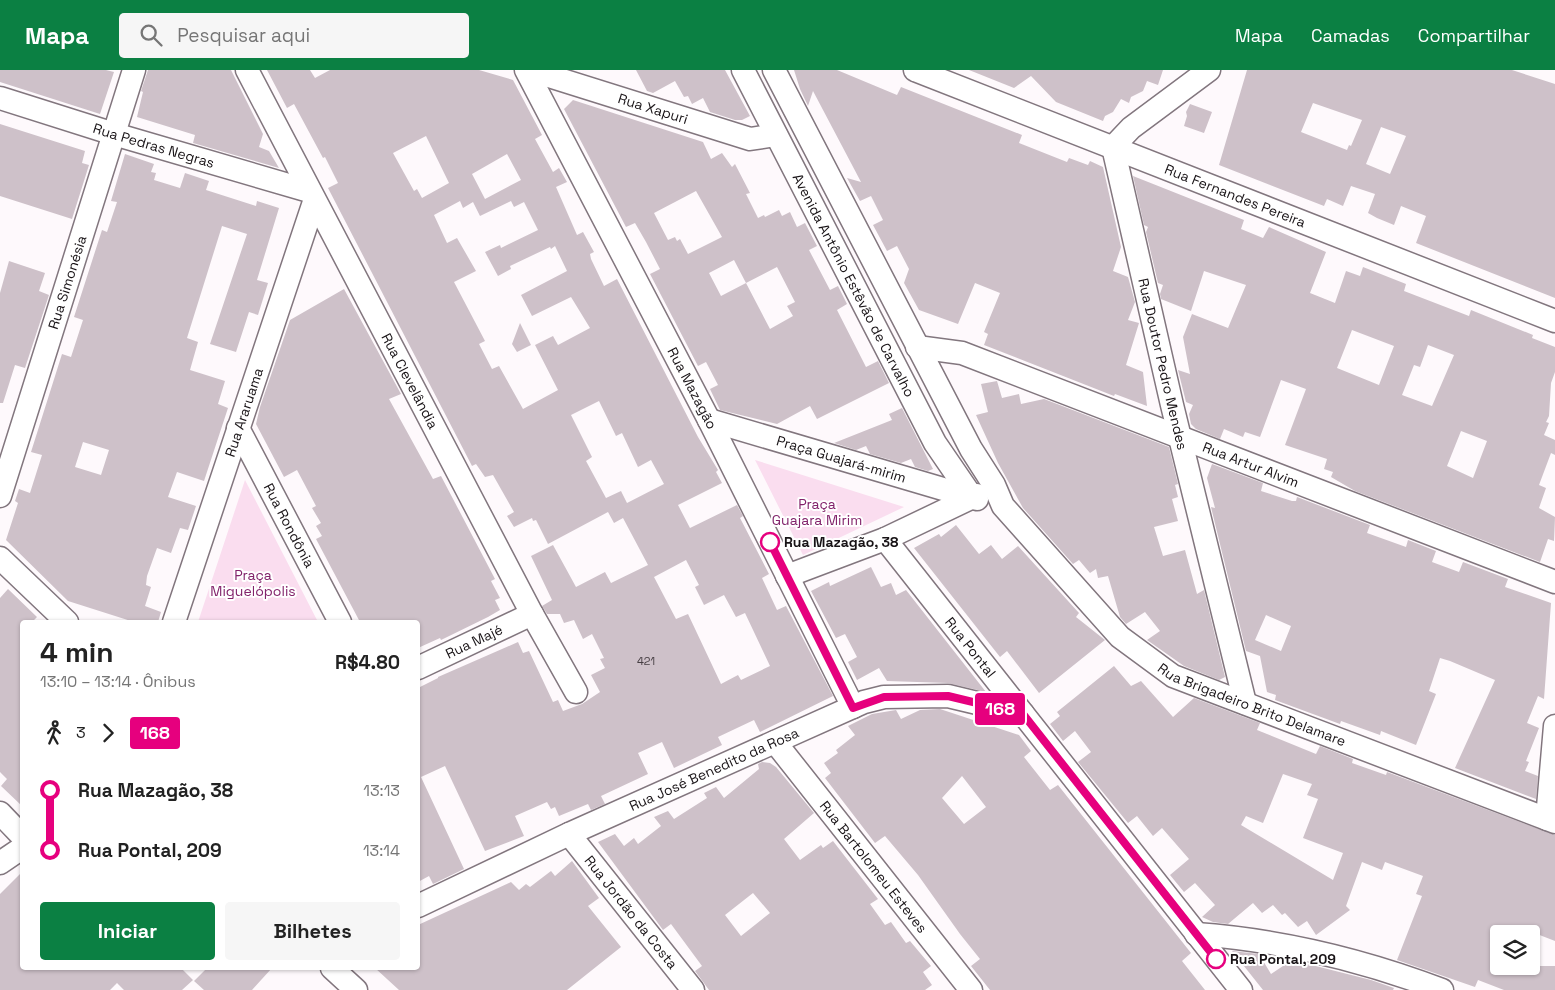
<!DOCTYPE html>
<html lang="pt">
<meta charset="utf-8">
<style>
body{margin:0;font-family:"Space Grotesk",sans-serif;background:#f6f6f6;color:#222;height:100vh;display:flex;flex-direction:column;font-size:19px;white-space:nowrap}
*{box-sizing:border-box;margin:0}
p{font-size:16px;color:#767676}
.icon{flex:none;width:28px;height:28px;fill:none;stroke:currentColor;stroke-width:2;stroke-linecap:round;stroke-linejoin:round}
.map{position:relative;flex:1;overflow:hidden}
.sheet{position:absolute;left:20px;top:550px;width:400px;height:350px;display:flex;flex-direction:column;background:#fff;border-radius:5px;box-shadow:0 1px 4px #0004}
.sheet>*{flex:none}
.badge{padding:0 10px;border-radius:4px;font-size:18px;line-height:32px}
.buttons{position:absolute;left:1490px;top:855px;display:grid;gap:10px}
.buttons a{display:grid;place-items:center;width:50px;height:50px;border-radius:5px;background:#fff;box-shadow:0 1px 4px #0004;font-size:25px}
.map>.badge{position:absolute;translate:-50% -50%;box-shadow:0 0 0 2px #fff}
.legs{display:flex;align-items:center;gap:8px;height:55px;padding:0 20px;font-size:16px}
.legs p{margin-inline-start:auto}
.overview{display:flex;align-items:center;justify-content:space-between;height:85px;padding:0 20px}
h1{font-size:28px;font-weight:700;line-height:38px}
.action{display:flex;gap:10px;margin-top:auto;padding:10px 20px}
.action a{flex:1;height:58px;border-radius:5px;background:#0b8043;color:#fff;font-size:20px;font-weight:700;line-height:58px;text-align:center}
.action a+a{background:#f6f6f6;color:#222}
ul{padding:0 20px;list-style:none}
li{display:flex;align-items:center;gap:18px;height:60px;font-size:19px}
li i{display:grid;place-items:center;width:8px;height:100%;margin:0 6px;background:currentColor}
li i::after{content:'';width:12px;height:12px;margin:-6px;border:4px solid;border-radius:50%;background:#fff}
li p{margin-inline-start:auto}
li:first-child i{background:linear-gradient(#0000 50%,currentColor 0)}
li:last-child i{background:linear-gradient(currentColor 50%,#0000 0)}
header{display:flex;align-items:center;gap:30px;box-sizing:border-box;height:70px;padding:0 25px;background:#0b8043;color:#fff}
header strong{font-size:24px}
nav{display:flex;gap:28px;margin-inline-start:auto;font-size:18px}
.search{width:350px;height:45px;background:#f6f6f6;display:flex;align-items:center;gap:12px;box-sizing:border-box;padding:0 18px;border-radius:5px;color:#767676;font-size:19px}
.map>svg:first-child{display:block}
</style>
<header>
<strong>Mapa</strong>
<div class="search"><svg class="icon" aria-label="search" viewBox="0 0 24 24"><circle cx="10" cy="10" r="6"/><path d="M15 15l6 6"/></svg>Pesquisar aqui</div>
<nav><a>Mapa</a><a>Camadas</a><a>Compartilhar</a></nav>
</header>
<div class="map">
<svg width="1555" height="920" viewBox="0 0 1555 920">
<rect width="100%" height="100%" fill="#fef9fc"/>
<path fill="#faddef" d="M755,390L904,437L803,485Z
M245,410L318,552H198Z"/>
<path fill="#cec1c9" fill-rule="evenodd" d="M0,0H106L114,2L100,44L0,12Z
M148,0H231L263,64L259,77L269,81L279,98L193,73L195,65L137,47L143,22L141,21Z
M267,0H310L315,8L330,0H479L513,10L542,65L535,69L553,102L559,98L567,112L556,117L577,165L583,162L594,182L590,184L591,189L604,216L617,209L698,367L718,400L716,402L722,413L678,435L690,458L737,435L743,446L740,448L769,504L762,508L777,540L786,536L833,626L760,662L754,650L718,667L722,675L674,698L662,672L638,683L648,704L601,726L605,734L591,740L588,734L559,746L555,737L551,739L547,732L515,746L524,766L485,781L445,696L421,707L464,799L433,814L429,806L418,812V618L438,608V607L518,572L523,583L529,581L553,632L558,630L563,641L582,634L600,622L591,605L605,598L600,589L604,588L592,564L583,569L574,550L564,553L560,544H547L542,536L552,530L531,486L553,475L576,517L605,502L611,513L648,495L623,448L614,453L608,442L548,474L536,450L533,451L532,448L514,457L507,446L514,442L493,405L485,407L476,394L472,396L328,118L338,113L325,87L323,88L294,34L287,38ZM426,66L449,113L422,128L417,119L414,121L393,83ZM507,84L521,110L485,129L472,104ZM460,131L463,138L473,132L480,146L511,131L514,137L524,132L538,160L501,178L500,175L485,182L498,206L511,199L510,196L550,177L551,179L555,176L567,201L521,225L532,246L571,227L590,258L558,275L553,266L535,275L558,320L523,339L499,296L492,299L479,274L485,271L454,212L476,201L457,168L447,173L434,145ZM599,331L616,366L622,363L638,397L651,390L664,414L627,433L621,421L606,428L586,391L592,387L571,345ZM686,490L699,515L695,517L704,535L724,525L736,547L745,543L770,596L741,610L738,605L721,614L688,544L676,549L654,507Z
M636,0H725L750,46L742,50H735L710,42L703,28L692,34L688,26L684,27L675,11L653,23L647,21Z
M794,0H837L897,25L901,17L1022,65L1019,73L1067,92L1069,88L1088,95L1090,91L1103,97L1121,177L1113,201L1128,207L1135,232L1128,250L1139,253L1126,295L1143,302L1147,336L1115,324L1114,326L984,275L988,264L984,262L1000,223L975,213L958,254L919,240L904,213L909,199L897,176L887,181L873,155L883,150L871,126L860,131L847,108L861,112L813,21L808,36L800,19Z
M969,0H1163L1158,15L1147,11L1143,21L1131,27L1129,33L1121,29L1113,42L1105,46L1103,51L1056,32L1031,6L1014,18Z
M1247,0H1512L1555,14V228L1416,173L1426,146L1401,136L1394,155L1377,148L1368,143L1375,124L1351,116L1343,136L1327,129L1324,136L1219,95ZM1313,33L1362,50L1351,76L1349,75L1347,80L1301,62ZM1381,57L1406,66L1390,104L1366,94Z
M573,30L703,72L711,89L722,83L732,97L735,94L750,123L746,124L758,148L764,145L765,147L779,140L782,146L790,142L797,157L805,153L817,176L809,180L830,220L838,216L847,234L837,240L866,297L878,291L889,313L817,349L810,336L777,354L720,340L710,319L718,315L706,292L698,296L650,204L660,199L646,172L635,153L626,157L564,39ZM696,121L722,167L688,184L680,169L677,171L675,167L668,170L654,143ZM734,190L746,213L721,226L709,203ZM777,197L795,232L787,236L793,246L770,259L746,213Z
M1190,34L1212,42L1204,63L1184,56L1187,46L1186,42Z
M0,54L85,81L82,93L89,95L72,149L0,126Z
M125,84L154,94L151,102L156,103L154,110L180,118L185,103L209,111L206,120L256,136L257,131L279,138L257,210L268,213L258,245L249,242L236,282L210,274L247,164L222,156L187,268L198,272L190,300L225,311L218,334L228,338L204,411L177,402L168,427L196,436L188,460L180,458L171,483L157,478L147,506L146,515L151,517L145,536L161,542L158,552H134L68,531L6,470L18,433L15,431L19,419L30,423L42,385L31,382L62,284L71,287L83,250L74,247L102,160L107,162L117,132L111,131ZM83,372L109,380L101,405L75,397Z
M1133,106L1244,150L1241,159L1263,168L1269,157L1326,182L1310,223L1335,233L1346,201L1360,206L1363,197L1406,214L1404,221L1469,246L1471,240L1533,265L1532,268L1555,277V302L1551,313L1549,346L1546,352L1549,353L1544,365L1555,370V385L1551,383L1539,415L1546,418L1539,438L1555,447L1554,471L1548,469L1540,492L1355,421L1331,407L1333,402L1324,399L1327,389L1285,375L1306,319L1281,310L1260,367L1245,362L1243,367L1224,359L1220,369L1196,359L1191,354L1189,344L1193,335L1186,332L1178,300L1190,304L1183,267L1192,244L1228,258L1246,215L1204,201L1191,241L1161,229L1160,224L1163,215L1158,213L1146,162L1148,157L1144,155ZM1352,260L1394,276L1379,315L1337,298ZM1428,275L1454,285L1432,336L1402,325L1414,295L1420,297ZM1461,361L1487,371L1473,408L1447,396Z
M9,191L45,203L39,221L49,225L25,298L15,295L3,333H0V223Z
M344,219L401,324L389,329L433,409L441,406L495,509L491,511L500,528L495,530L500,540L488,547L441,570L440,568L418,578V552H360L316,469L322,466L316,456L321,453L312,438L316,436L297,400L284,407L256,354L260,337L290,250Z
M520,253L531,275L517,282L512,274Z
M997,311L1002,328L1019,324L1021,334L1044,329L1169,377L1178,414L1175,415L1178,427L1172,429L1178,451L1154,457L1163,486L1185,480L1197,524L1204,520L1225,607L1219,610L1184,596L1147,570L1160,561L1145,542L1126,554L1120,547L1108,506L1098,508L1096,499L1090,503L1079,490L1073,494L1023,438L998,393L976,345L988,342L981,314Z
M902,338L933,399L928,401L915,397L911,389L901,393L870,384L866,376L856,380L834,373L892,350L889,344Z
M1212,394L1263,413L1261,421L1292,431H1296L1297,427L1370,455L1367,463L1406,477L1408,470L1436,481L1432,492L1459,502L1463,492L1508,509L1505,517L1551,533L1544,629L1538,626L1527,653L1539,658L1526,691L1529,692L1525,701L1538,706L1536,729L1455,698L1495,610L1450,591L1440,588L1429,621L1436,624L1416,675L1381,661L1380,665L1341,651L1340,654L1275,630L1276,625L1267,622L1260,586L1246,581L1211,437L1215,438L1207,408ZM1266,545L1291,556L1281,581L1255,570Z
M956,455L979,484L991,475L1002,489L1018,476L1079,543L1076,547L1105,570L1039,623L1007,581L1000,587L914,478L939,464L941,467Z
M871,497L881,517L891,513L896,525L906,520L986,622L948,613L887,611L879,598L857,610L848,592L857,587L845,564L836,568L811,521L829,512L830,516Z
M8,519L37,547L32,552H22V736L1,716L7,709L0,702V528Z
M1114,596L1131,616L1141,611L1173,647L1194,628L1260,653L1257,660L1316,684L1320,676L1353,689L1352,693L1386,705L1387,702L1555,765V871L1537,864H1499V896H1555V920H1504L1478,910L1475,917L1397,890L1422,826L1416,824L1423,806L1385,792L1382,800L1362,792L1346,836L1350,840L1316,865L1307,851L1298,857L1285,843L1282,845L1273,835L1262,843L1253,833L1228,854L1213,852L1202,847L1215,835L1195,813L1184,822L1170,805L1189,789L1162,758L1153,766L1137,746L1128,753L1078,692L1091,682L1075,661L1063,671L1050,654L1060,646L1057,642ZM1283,704L1312,714L1307,725L1318,729L1303,768L1343,783L1333,810L1241,755L1246,746L1263,753Z
M940,639L1019,665L1031,681L1024,687L1050,720L1058,715L1191,883L1182,891L1205,920H990L971,896L980,889L960,864L918,805L885,766L875,773L825,708L831,703L824,693L838,683L836,680L855,665L848,656L872,644L896,640L901,649L920,640ZM962,706L986,737L964,754L942,728Z
M762,692L770,693L776,697L814,743L784,769L800,790L821,775L823,778L833,771L878,829L870,834L885,855L891,852L906,873L910,871L931,896L923,902L932,915L925,920H709L695,901L702,896L671,854L663,860L598,772L615,764L624,776L634,768L638,774L661,756L654,747L668,741L674,749L707,728L704,723L716,717L724,728L759,699L758,694ZM753,823L770,843L741,866L725,845Z
M572,791L599,828L588,836L621,877L567,920H399L375,898H418V855L511,812L519,820L526,814L530,817L551,801L555,806Z
M22,802V898H181L193,910L182,920H124L117,913L110,920H0V824Z
M1232,881L1259,884L1271,904L1292,890L1371,910L1394,918L1393,920H1263Z
M207,898H272L252,920H204L194,911Z"/>
<g fill="none" stroke-linecap="round" stroke-linejoin="round">
<defs>
<g id="minor">
<path id="s1" d="M247,0L532,544L576,622"/>
<path id="s2" d="M526,0L709,350L853,637"/>
<path id="s3" d="M530,0L750,69L776,65"/>
<path id="s4" d="M743,0L935,373L972,427"/>
<path id="s5" d="M774,0L971,379L994,415L1003,436L1120,567L1173,606L1555,752"/>
<path id="s6" d="M915,0L1555,251"/>
<path id="s7" d="M1209,0L1131,58L1113,77L1172,335L1245,633"/>
<path id="s8" d="M0,28L114,64L309,121"/>
<path id="s9" d="M917,277L962,283L1555,512"/>
<path id="s10" d="M709,350L977,429"/>
<path id="s11" d="M238,358L340,552"/>
<path id="s12" d="M0,426L134,0"/>
<path id="s13" d="M885,469L1241,920"/>
<path d="M0,488L67,552"/>
<path d="M787,506L885,469L977,425"/>
<path id="s14" d="M174,552L314,132"/>
<path id="s15" d="M418,598L532,544"/>
<path id="s16" d="M775,672L971,920"/>
<path d="M0,743L22,766"/>
<path d="M1547,749L1555,656"/>
<path id="s17" d="M569,764L693,920"/>
<path d="M0,793L22,778"/>
<path id="s18" d="M418,836L569,764L864,632L884,627L948,626L1023,644"/>
<path d="M1196,864C1280,870 1363,890 1442,920"/>
<path d="M332,898L356,920"/>
</g>
</defs>
<use href="#minor" stroke="#82767e" stroke-width="25"/>
<use href="#minor" stroke="#fff" stroke-width="22"/>
</g>
<g fill="none" stroke-linecap="round" stroke-linejoin="round">
<defs>
<path id="line-1" d="M770,472L853,638L884,627L948,626L1023,644L1216,889"/>
</defs>
<use href="#line-1" stroke="#fff" stroke-width="11"/>
<use href="#line-1" stroke="#e6007e" stroke-width="8"/>
</g>
<g fill="#fff" stroke="#e6007e" stroke-width="2.5">
<circle cx="770" cy="472" r="9"/>
<circle cx="1216" cy="889" r="9"/>
</g>
<g text-anchor="middle" dominant-baseline="central" stroke-width="4" stroke-linejoin="round" paint-order="stroke">
<g font-size="11" fill="#463e43">
<text x="646" y="591">421</text>
</g>
<g font-size="14" fill="#181316" stroke="#fff">
<text stroke="none"><textPath href="#s3" startOffset="129">Rua Xapuri</textPath></text>
<text stroke="none"><textPath href="#s8" startOffset="161">Rua Pedras Negras</textPath></text>
<text stroke="none"><textPath href="#s6" startOffset="344">Rua Fernandes Pereira</textPath></text>
<text stroke="none"><textPath href="#s12" startOffset="224">Rua Simonésia</textPath></text>
<text stroke="none"><textPath href="#s4" startOffset="242">Avenida Antônio Estêvão de Carvalho</textPath></text>
<text stroke="none"><textPath href="#s7" startOffset="346">Rua Doutor Pedro Mendes</textPath></text>
<text stroke="none"><textPath href="#s1" startOffset="351">Rua Clevelândia</textPath></text>
<text stroke="none"><textPath href="#s2" startOffset="359">Rua Mazagão</textPath></text>
<text stroke="none"><textPath href="#s14" startOffset="221">Rua Araruama</textPath></text>
<text stroke="none"><textPath href="#s10" startOffset="138">Praça Guajará-mirim</textPath></text>
<text stroke="none"><textPath href="#s9" startOffset="355">Rua Artur Alvim</textPath></text>
<text stroke="none"><textPath href="#s11" startOffset="110">Rua Rondônia</textPath></text>
<text stroke="none"><textPath href="#s15" startOffset="62">Rua Majé</textPath></text>
<text stroke="none"><textPath href="#s13" startOffset="138">Rua Pontal</textPath></text>
<text stroke="none"><textPath href="#s5" startOffset="818">Rua Brigadeiro Brito Delamare</textPath></text>
<text stroke="none"><textPath href="#s18" startOffset="326">Rua José Benedito da Rosa</textPath></text>
<text stroke="none"><textPath href="#s16" startOffset="159">Rua Bartolomeu Esteves</textPath></text>
<text stroke="none"><textPath href="#s17" startOffset="100">Rua Jordão da Costa</textPath></text>
</g>
<g font-size="14" fill="#82236b" stroke="#fff">
<text x="817" y="434">Praça<tspan x="817" dy="16">Guajara Mirim</tspan></text>
<text x="253" y="505">Praça<tspan x="253" dy="16">Miguelópolis</tspan></text>
</g>
<g font-size="14" font-weight="bold" fill="#181316" stroke="#fff" text-anchor="start">
<text x="784" y="472">Rua Mazagão, 38</text>
<text x="1230" y="889">Rua Pontal, 209</text>
</g>
</g>
</svg>
<div class="buttons">
<a><svg class="icon" aria-label="layers" viewBox="0 0 24 24"><path d="M12 4l9 5-9 5-9-5zM3 14l9 5 9-5"/></svg></a>
</div>
<b class="badge" style="left:1000px;top:639px;background:#e6007e;color:#fff">168</b>
<section class="sheet">
<div class="overview"><div><h1>4 min</h1><p>13:10 – 13:14 · Ônibus</p></div><b>R$4.80</b></div>
<div class="legs"><svg class="icon" aria-label="walk" viewBox="0 0 24 24"><circle cx="13" cy="4" r="2"/><path d="M13 8l-2 6 4 7M11 14l-3 7M7 12l3-4h3l4 4"/></svg>3<svg class="icon" aria-label="forward" viewBox="0 0 24 24"><path d="M9 5l7 7-7 7"/></svg><b class="badge" style="background:#e6007e;color:#fff">168</b></div>
<ul>
<li><i style="color:#e6007e"></i><b>Rua Mazagão, 38</b><p>13:13</p></li>
<li><i style="color:#e6007e"></i><b>Rua Pontal, 209</b><p>13:14</p></li>
</ul>
<div class="action"><a>Iniciar</a><a>Bilhetes</a></div>
</section>
</div>
